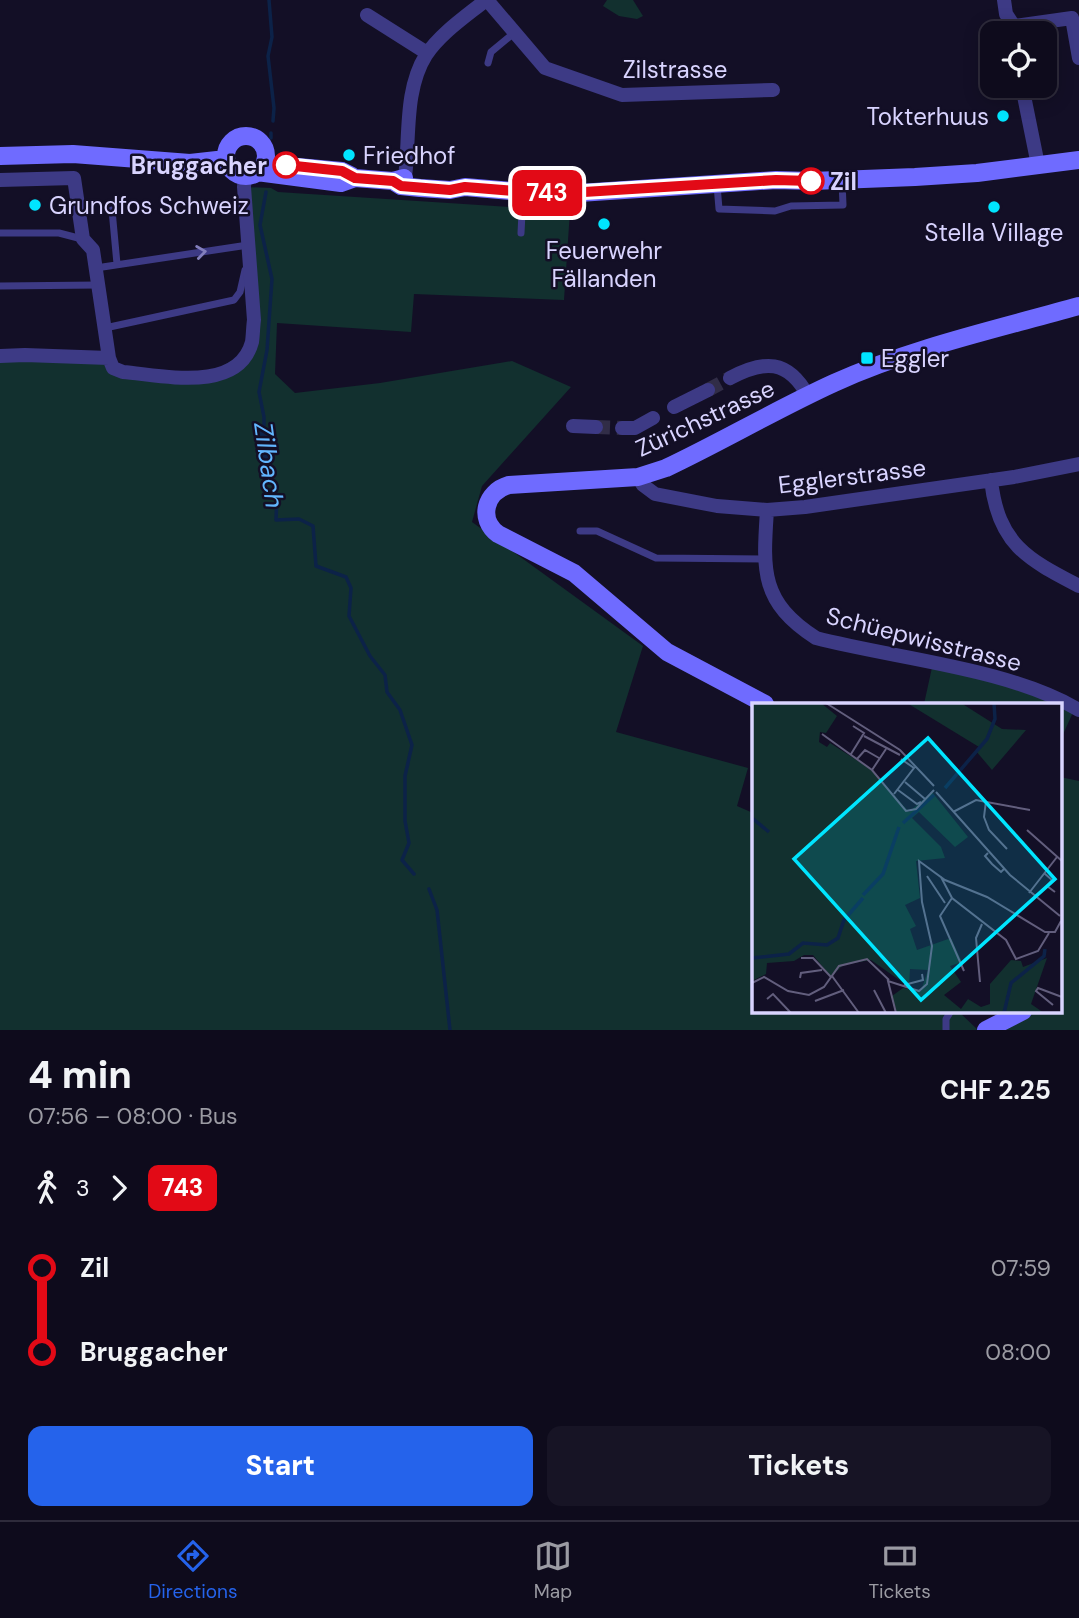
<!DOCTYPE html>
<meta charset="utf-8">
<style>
body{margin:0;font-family:"DM Sans",sans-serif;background:#171425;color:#f1f3f6;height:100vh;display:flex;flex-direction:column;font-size:26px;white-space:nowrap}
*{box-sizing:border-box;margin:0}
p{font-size:23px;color:#9b9ba3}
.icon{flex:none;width:38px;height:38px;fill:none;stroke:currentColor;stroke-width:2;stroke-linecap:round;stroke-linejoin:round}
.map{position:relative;height:1030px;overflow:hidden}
.panel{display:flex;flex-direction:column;background:#0e0b1c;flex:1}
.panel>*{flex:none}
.badge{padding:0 14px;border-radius:10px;font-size:24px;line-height:46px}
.fabs{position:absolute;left:980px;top:21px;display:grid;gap:14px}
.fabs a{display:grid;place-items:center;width:77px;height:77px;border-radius:14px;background:#0e0b1c;box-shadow:0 4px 18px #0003,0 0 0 2px #2e2b3b;font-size:35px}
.map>.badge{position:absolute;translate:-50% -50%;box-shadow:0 0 0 4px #fff}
.legs{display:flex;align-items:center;gap:10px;height:77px;padding:0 28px;font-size:23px}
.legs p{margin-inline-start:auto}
.head{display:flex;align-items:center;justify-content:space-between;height:119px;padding:0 28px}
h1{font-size:38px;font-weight:800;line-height:52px}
.cta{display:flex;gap:14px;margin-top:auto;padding:14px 28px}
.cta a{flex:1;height:80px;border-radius:14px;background:#2563eb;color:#fff;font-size:28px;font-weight:800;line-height:80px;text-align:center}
.cta a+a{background:#171425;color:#f1f3f6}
ul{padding:0 28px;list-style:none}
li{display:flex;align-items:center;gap:24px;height:84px;font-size:26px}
li i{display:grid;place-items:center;width:10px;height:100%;margin:0 9px;background:currentColor}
li i::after{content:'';width:18px;height:18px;margin:-9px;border:5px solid;border-radius:50%;background:#0e0b1c}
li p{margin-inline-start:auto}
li:first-child i{background:linear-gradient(#0000 50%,currentColor 0)}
li:last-child i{background:linear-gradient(currentColor 50%,#0000 0)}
.menu{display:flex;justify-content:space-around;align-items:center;height:98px;border-top:2px solid #2e2b3b;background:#0e0b1c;font-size:19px;color:#9b9ba3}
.menu a{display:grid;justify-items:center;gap:4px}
.menu .selected{color:#2563eb}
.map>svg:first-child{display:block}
</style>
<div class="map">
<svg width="1079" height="1030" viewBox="0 0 1079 1030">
<rect width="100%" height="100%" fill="#130f26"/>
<path fill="#12302f" d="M607,0H633L643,16L637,19L619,16L603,6Z
M244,187L271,188L278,192L570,211L564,300L414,294L411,332L277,323L275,374L295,393L380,383L512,361L571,387L482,486L472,522L643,646L616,732L748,768L737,806L753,813L754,1011H958L978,1030H0V356L109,358L113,368L202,378L248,351Z
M933,663L1075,708L1060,741V704H924Z
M1060,777L1079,781V1030H997L1023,1011H1060Z"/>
<path fill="#0c2248" d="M269,429C273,442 272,452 267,465L262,466C257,454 255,443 260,430Z"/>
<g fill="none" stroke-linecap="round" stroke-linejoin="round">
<path stroke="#0c2248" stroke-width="3.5" d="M269,0L272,37L268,56L274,108L273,121
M271,138V133
M264,431V417L259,392L267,350L272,279L260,225L266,192
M265,463L277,496L276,520L299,519L313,526L316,566L346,577L351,588L349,616L370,656L385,675L387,692L400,710L412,745L405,776V821L409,843L402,860L414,874
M429,889L437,910L450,1030"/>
<path stroke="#312d47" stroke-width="14" stroke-dasharray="14 7" stroke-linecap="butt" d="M708,390L730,378
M596,427L622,428"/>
<path stroke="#3d3a85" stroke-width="7" d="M488,63L491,52L514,33
M717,185L719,209L775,211L791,206L843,205L842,181
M112,210L117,264
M0,233H59L82,239
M521,233L523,193
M96,268L248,245
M0,286L98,285
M105,328L234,300L240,292L245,270L248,267
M580,531H597L656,558L764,559
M946,1030V1019L951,1011"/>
<path stroke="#3d3a85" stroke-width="14" d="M487,0L545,68L622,95L773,90
M1004,0L1006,14L1014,26
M367,15L427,53
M1014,26L1072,18L1079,58
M1022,86L1038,165
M405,177C410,138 404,90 426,55C441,33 465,17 486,0
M0,180L74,178L83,239L93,250L109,358
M0,356L25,355L109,358L113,368L123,372C161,375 238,394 252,342C253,335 253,327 254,320L244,187L245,175
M730,378C764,360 788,359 808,396
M674,407L708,390
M573,426L596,427
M622,428H635L653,418
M638,477L643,485L655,494L717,506L767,510L805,507L1014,477L1079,464
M991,480C998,544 1027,559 1079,586
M767,510C763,570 760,602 816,638C897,659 1008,668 1079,710"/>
<path stroke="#6f6bff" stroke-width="18" d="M226 156a20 20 0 1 1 40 0a20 20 0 1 1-40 0Z
M0,156L73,154L190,163L226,159
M287,166L342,171L352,176
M257,172L341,183L355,178L393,181L404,178
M393,181L401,186L420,188L450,190L465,187L523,192L579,193L776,180L812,181L915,177L977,173L1079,160
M765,704L667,652L574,573L498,534C478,519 485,492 509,485L638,477L666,468C723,441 777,409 834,383C911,348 997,329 1079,306
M986,1030L1023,1011"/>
</g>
<defs><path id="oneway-chevron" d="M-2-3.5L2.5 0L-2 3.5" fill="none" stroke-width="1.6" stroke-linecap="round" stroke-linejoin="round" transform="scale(1.75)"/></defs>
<use stroke="#837fbc" href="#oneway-chevron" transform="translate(201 252) rotate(-8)"/>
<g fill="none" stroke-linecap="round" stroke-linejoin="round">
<defs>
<path id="line-1" d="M286,165L342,171L355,178L393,181L401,186L450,190L465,187L552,194L776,180L811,181"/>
</defs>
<use href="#line-1" stroke="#fff" stroke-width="16"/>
<use href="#line-1" stroke="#e20a16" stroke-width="10"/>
</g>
<g fill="#00e5ff" stroke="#130f26" stroke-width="2.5">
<circle cx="1003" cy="116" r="7"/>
<circle cx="349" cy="155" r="7"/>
<circle cx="35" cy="205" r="7"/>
<circle cx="994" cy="207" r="7"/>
<circle cx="604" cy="224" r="7"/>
<rect x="860" y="351" width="14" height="14" rx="3.5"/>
</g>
<g fill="#fff" stroke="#e20a16" stroke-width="3.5">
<circle cx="286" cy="165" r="12"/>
<circle cx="811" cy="181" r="12"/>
</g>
<g text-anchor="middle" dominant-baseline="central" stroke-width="5" stroke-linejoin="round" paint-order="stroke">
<g font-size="24" fill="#d9d4ff" stroke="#130f26">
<text x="675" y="69">Zilstrasse</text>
<text transform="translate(705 418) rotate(-25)">Zürichstrasse</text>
<text transform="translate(852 476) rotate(-7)">Egglerstrasse</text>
<text transform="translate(924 639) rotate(14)">Schüepwisstrasse</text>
</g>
<g font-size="24" fill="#d9d4ff" stroke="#130f26" text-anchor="start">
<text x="989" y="116" text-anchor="end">Tokterhuus</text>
<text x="363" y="155">Friedhof</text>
<text x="49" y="205">Grundfos Schweiz</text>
<text x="994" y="232" text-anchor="middle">Stella Village</text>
<text x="604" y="250" text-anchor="middle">Feuerwehr<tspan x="604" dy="28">Fällanden</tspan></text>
<text x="881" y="358">Eggler</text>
</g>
<g font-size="24" font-weight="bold" fill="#d9d4ff" stroke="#130f26" text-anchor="end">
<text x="267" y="165">Bruggacher</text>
<text x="830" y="181" text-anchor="start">Zil</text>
</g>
<g font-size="26" font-style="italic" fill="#62b6ff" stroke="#130f26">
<text transform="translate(269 465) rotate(82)">Zilbach</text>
</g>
</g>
<g transform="translate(752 703)">
<rect width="310" height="310" fill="#130f26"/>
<path d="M0,0H69L85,13L74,30L68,29L67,39L75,44L78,40L120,67L157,109L180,89L216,134L203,144L167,109L160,115L189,144L193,155L164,158L168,195L153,202L164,223L158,226L165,247L199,235L210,259L198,263L209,279L192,292L209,306L216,296L229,304L238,301V281L259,257L269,258L271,264L295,255L279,301L292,310H145L140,293L151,285L169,288L176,267L158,266L157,284L119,257L91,262L79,274L61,252H52L42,258L15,260L14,271L0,278ZM155,0H209L250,26L274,27L240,67L224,48L227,44Z" fill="#12302f"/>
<path fill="none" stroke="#0c2248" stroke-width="3.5" d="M193,85L235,36L243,16L242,0M0,115L17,129M151,120L182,92M111,192L131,171L147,124M0,255L37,251L51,240L75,242L86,235L92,217L111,195M252,310L259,280L292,253L293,246"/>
<path fill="none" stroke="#625e7d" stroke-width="2" d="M74,0L148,47L182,83M70,31L120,67L154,108L164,106L182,87M112,33L148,52M99,51L112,30L101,23M105,56L113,47L127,55M120,67L134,46M153,79L173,96M146,87L165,101L169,99M184,89L258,172L308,213M142,91L162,65L149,56M234,98L232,114L237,127L255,146M201,109L224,97L278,107M275,127L310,158M236,150L233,153L240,161L249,169L252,166M292,170L300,177L295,183L303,189M175,173L193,200M189,174L200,195L254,237L264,256L286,248L297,230M277,190L305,154M200,195L188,213L212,268M49,255H61L79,274M80,273L107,310M48,275L49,270L70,267M228,279L224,235L230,221M0,280L12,274L36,288L57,292L72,284L87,263L115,256L137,277M152,282L171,277L170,271M122,287L134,310M15,296L21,291L39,310M63,298L92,287M301,302L284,288L286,285L310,294M144,310L136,278L167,288L175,281L180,243L170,199L167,158L193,177L235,194L293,229H303L309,218"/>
<path fill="#00e5ff" fill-opacity="0.15" stroke="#00e5ff" stroke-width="3.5" d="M176,35L303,176L169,297L42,156Z"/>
<rect width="310" height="310" fill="none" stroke="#d9d4ff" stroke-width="3.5"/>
</g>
</svg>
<div class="fabs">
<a><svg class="icon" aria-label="locate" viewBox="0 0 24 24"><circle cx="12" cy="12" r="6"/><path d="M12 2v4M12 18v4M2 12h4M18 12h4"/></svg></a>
</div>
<b class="badge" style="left:547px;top:193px;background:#e20a16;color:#fff">743</b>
</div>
<section class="panel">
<div class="head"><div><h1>4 min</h1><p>07:56 – 08:00 · Bus</p></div><b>CHF 2.25</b></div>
<div class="legs"><svg class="icon" aria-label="walk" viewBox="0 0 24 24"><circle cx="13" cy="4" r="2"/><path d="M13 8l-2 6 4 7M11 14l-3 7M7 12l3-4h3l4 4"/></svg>3<svg class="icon" aria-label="forward" viewBox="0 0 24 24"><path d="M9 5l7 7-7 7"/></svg><b class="badge" style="background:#e20a16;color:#fff">743</b></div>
<ul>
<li><i style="color:#e20a16"></i><b>Zil</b><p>07:59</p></li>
<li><i style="color:#e20a16"></i><b>Bruggacher</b><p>08:00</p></li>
</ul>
<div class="cta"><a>Start</a><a>Tickets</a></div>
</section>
<nav class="menu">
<a class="selected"><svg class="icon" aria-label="directions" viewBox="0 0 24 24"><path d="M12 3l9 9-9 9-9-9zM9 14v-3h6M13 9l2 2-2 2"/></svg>Directions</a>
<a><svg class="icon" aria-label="map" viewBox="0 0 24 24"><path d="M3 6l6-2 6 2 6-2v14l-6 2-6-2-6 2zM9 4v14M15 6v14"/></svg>Map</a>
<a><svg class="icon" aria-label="tickets" viewBox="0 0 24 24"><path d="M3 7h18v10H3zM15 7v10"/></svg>Tickets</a>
</nav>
